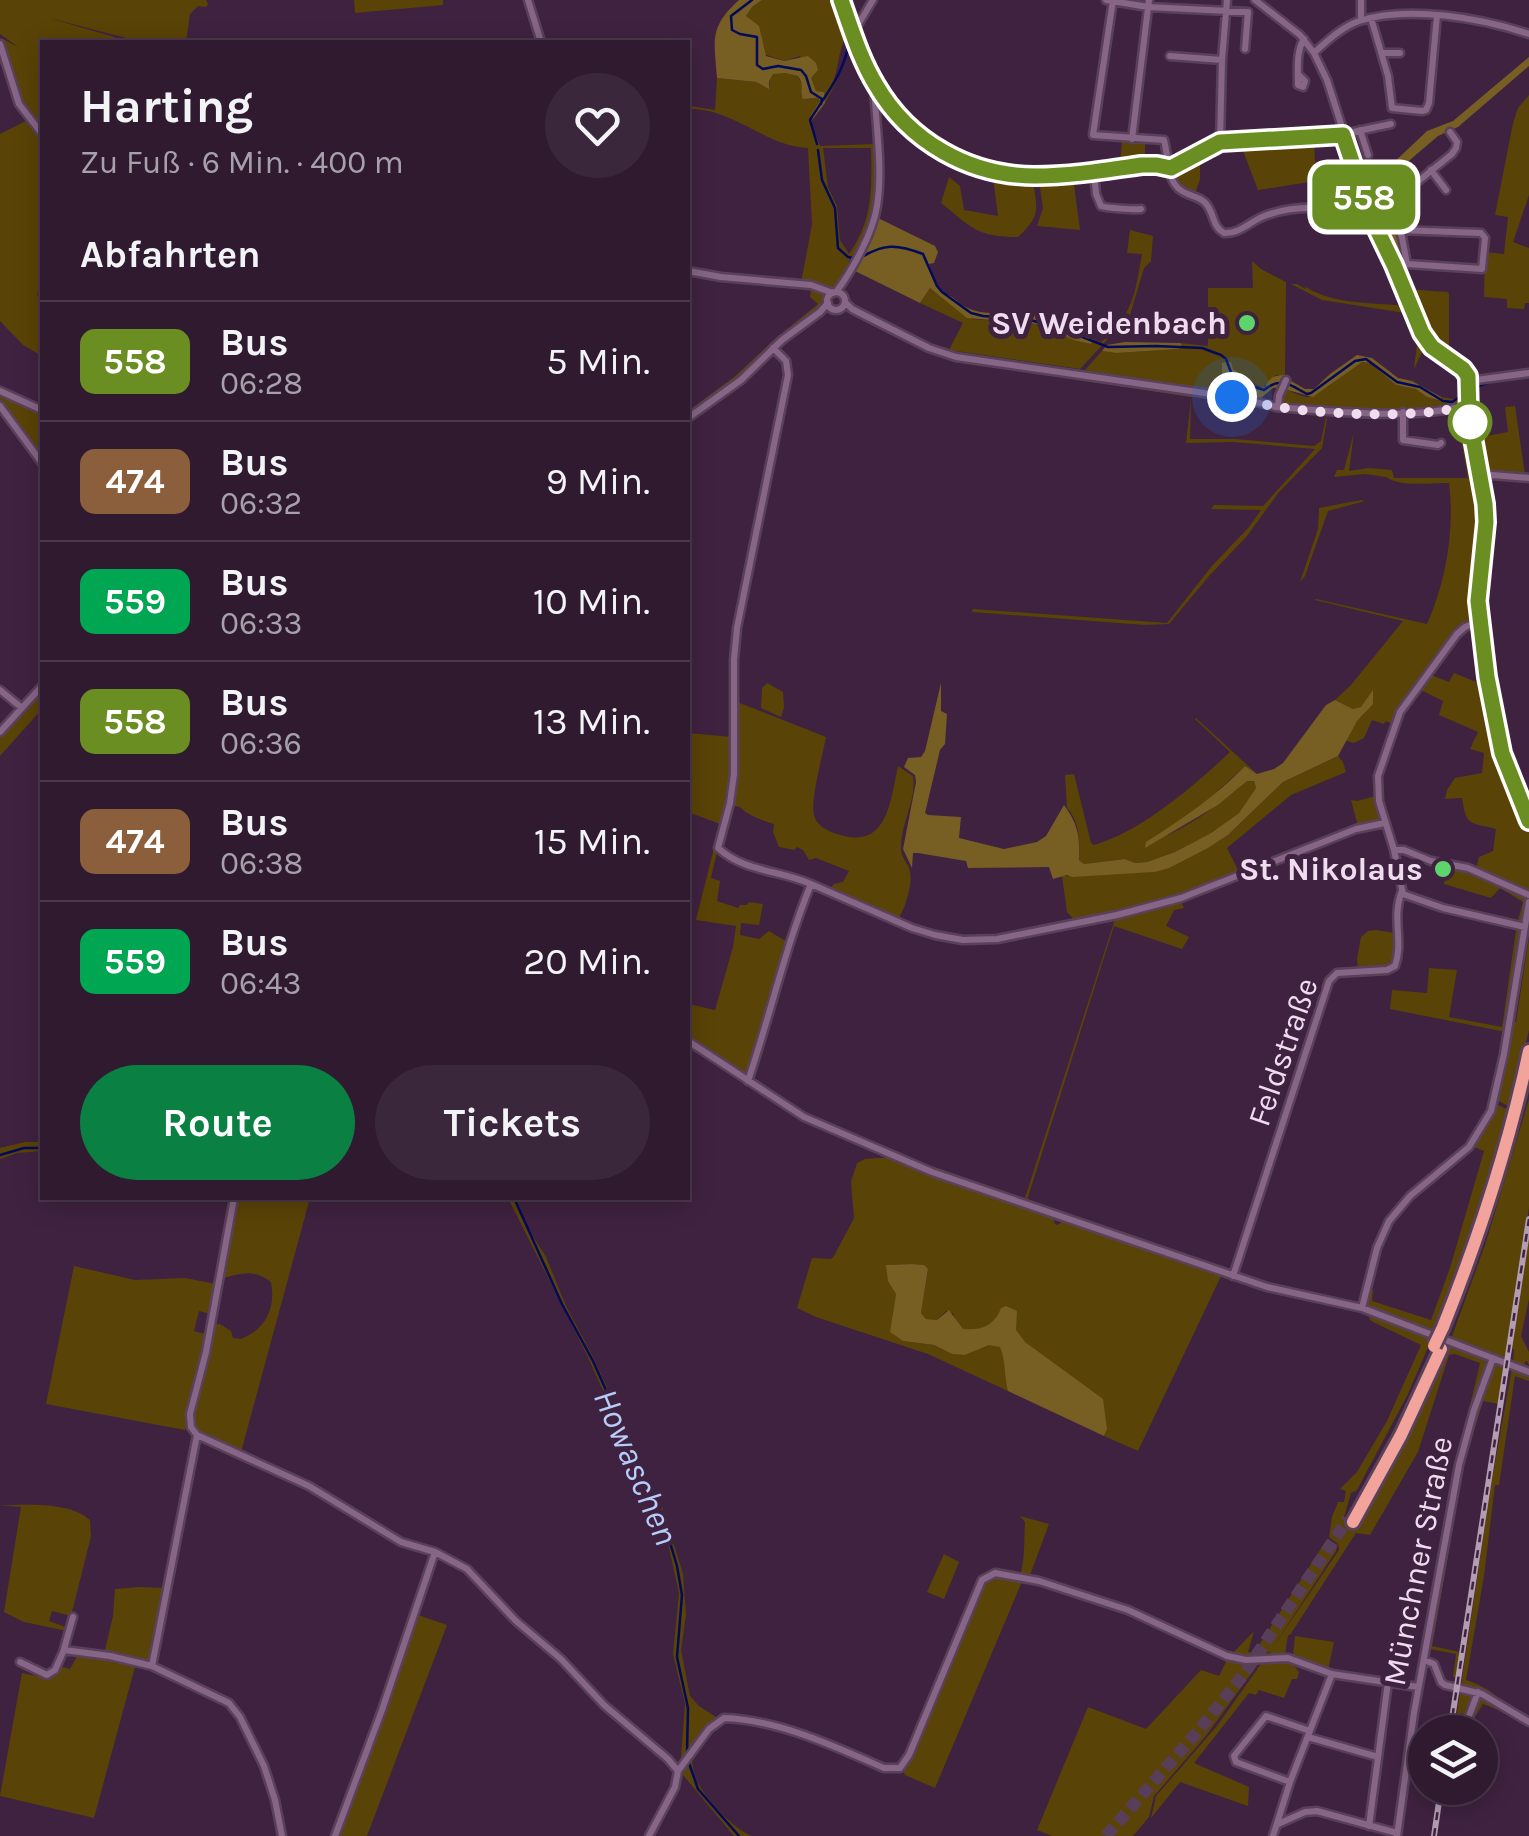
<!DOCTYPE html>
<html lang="de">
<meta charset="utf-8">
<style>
body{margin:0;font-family:Karla,sans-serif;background:#3b273c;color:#f1f3f6;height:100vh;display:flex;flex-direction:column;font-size:38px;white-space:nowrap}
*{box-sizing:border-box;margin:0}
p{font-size:32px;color:#a7a1ab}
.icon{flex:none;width:55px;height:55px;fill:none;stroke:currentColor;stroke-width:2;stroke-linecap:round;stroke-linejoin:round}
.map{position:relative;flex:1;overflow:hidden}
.side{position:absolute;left:40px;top:40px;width:650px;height:1160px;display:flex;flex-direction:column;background:#2f1a30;border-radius:0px;box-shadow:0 5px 25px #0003,0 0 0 2px #4a384c}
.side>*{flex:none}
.badge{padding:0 20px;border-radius:15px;font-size:35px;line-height:65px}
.buttons{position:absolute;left:1408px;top:1715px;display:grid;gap:20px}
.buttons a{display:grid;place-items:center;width:90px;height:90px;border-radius:50%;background:#2f1a30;box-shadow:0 5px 25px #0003,0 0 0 2px #4a384c;font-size:50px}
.you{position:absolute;width:50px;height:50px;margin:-25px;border:8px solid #fff;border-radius:50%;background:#1a73e8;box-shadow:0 0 0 15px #1a73e833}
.map>.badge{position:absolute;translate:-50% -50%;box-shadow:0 0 0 5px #fff}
h2{padding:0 40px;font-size:38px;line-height:90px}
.round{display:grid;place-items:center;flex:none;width:105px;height:105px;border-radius:52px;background:#3b273c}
.summary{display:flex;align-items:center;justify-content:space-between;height:170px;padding:0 40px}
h1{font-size:48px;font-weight:700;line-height:75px}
.action{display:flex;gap:20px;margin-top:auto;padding:20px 40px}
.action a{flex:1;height:115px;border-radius:60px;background:#0b8043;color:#fff;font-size:40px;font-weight:700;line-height:115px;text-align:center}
.action a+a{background:#3b273c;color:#f1f3f6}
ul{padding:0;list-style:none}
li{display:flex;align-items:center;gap:30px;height:120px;padding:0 40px;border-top:2px solid #4a384c}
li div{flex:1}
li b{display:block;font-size:38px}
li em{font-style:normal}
li .badge{min-width:110px;font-weight:700;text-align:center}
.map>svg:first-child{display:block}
</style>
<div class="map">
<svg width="1529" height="1836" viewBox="0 0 1529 1836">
<rect width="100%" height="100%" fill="#3f2240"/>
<path fill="#5a4306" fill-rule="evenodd" d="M0,0H206L208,4L206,7L198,6L190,14L186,42L138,41L49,18L121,39L120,42H42V132C18,104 11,73 1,38L18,47L0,34Z
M354,0H443V5L355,13Z
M762,0H839L850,30C839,45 839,63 834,80L836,82L825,103L824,92L816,91L800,56L784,61L764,54C757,28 767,37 746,16L752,7Z
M773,73H785L798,76L804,89L801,94L803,99L818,98L820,102L811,123L820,146L874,144C877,194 878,211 855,256H851L845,271L834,288L801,283L812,224L808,148C765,146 732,107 688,109V107L691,106L715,110L717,78L756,82L765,87L770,86L769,81ZM823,148H871C872,187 873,220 849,254L840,240L837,206L828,187Z
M1529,95V195L1513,242L1529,248V303H1525L1524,309L1507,308V299L1484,297L1485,252L1504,254L1508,217L1495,215L1513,123L1518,108Z
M882,104H886L922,140L993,173L994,177L1033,182C1038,211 1040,216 1018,237C976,237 971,227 941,203L949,177L960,186L964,210L998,216L993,178C945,163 917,146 886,107H880L879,112L878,106Z
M28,120L42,136V232H38L39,245L42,249V275L37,295L42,302V356L23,345L0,321V134Z
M1314,140L1316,181L1258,190L1240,143Z
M1122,141H1145V162L1120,165Z
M1188,163L1200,164V179L1195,194L1180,188L1174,176L1176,170Z
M1073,177L1080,230L1037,226L1043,208L1039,181Z
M1362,215C1380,227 1399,285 1408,307L1405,310L1410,311L1426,344L1414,369C1416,346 1423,332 1405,313L1322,300L1291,284H1297L1305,289L1306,287C1333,305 1372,302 1404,306L1391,268Z
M1130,230L1153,236L1151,261L1144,268L1130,315L1080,369L949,350L963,323L920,303L930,288L972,319L1038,324L1054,332L1090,344L1093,339L1101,342C1133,316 1135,293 1142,254L1127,253Z
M1252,261L1261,269L1286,282L1285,375H1276L1262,388L1222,363V391L1156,383L1085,370L1102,351L1116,353L1179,349L1182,345L1180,343L1208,346V288H1253Z
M718,279L811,288L822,293L825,299L821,307L741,377L688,416V411L734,377L776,338L818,304L810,297L811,289Z
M1406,289L1448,292L1449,294V358C1424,339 1418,317 1406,289Z
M1362,362L1370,363L1396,385L1417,389L1427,397L1440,401L1441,397L1454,399L1465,389V400L1460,406L1372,412L1280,403L1284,389C1291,391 1301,397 1308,397C1313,397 1356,367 1362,362Z
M1082,376L1190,394L1192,395L1191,397L1079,380Z
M0,393L42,412V459L0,403Z
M1191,399L1190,439H1235L1314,446L1321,441L1326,417L1327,419L1322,448L1279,492L1247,536L1209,576L1169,624L1145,625L972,612L973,609L1167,623L1211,567L1249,527L1261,510L1211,509L1214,505L1263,506L1315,449L1233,442L1186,443Z
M1515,406L1525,475L1483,471L1475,438L1508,432L1505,407Z
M1463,409L1465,413L1482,512L1474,579V617L1463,626L1393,724L1386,721L1384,724L1372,720L1364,738L1354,743L1344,740L1357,720L1363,715L1372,692L1361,708L1353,709L1335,700L1351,685L1403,621L1315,600L1316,599L1427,624C1446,582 1455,529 1449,483C1429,482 1403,488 1386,477L1365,474L1334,477L1337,470H1344L1354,432L1349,471L1369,468L1392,470L1394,478H1468L1462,444L1450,411Z
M1361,500L1365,501L1328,511L1305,576L1300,582L1318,529L1319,508Z
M1454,673L1486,686L1489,701L1485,714L1489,711L1491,713L1529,828V889L1524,922L1517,924L1523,902L1500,888L1491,898L1444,884L1448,864L1476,869L1479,857L1493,851L1496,829C1470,822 1466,827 1462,798L1445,799L1447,790L1455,778L1482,773L1484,753L1470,749L1478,732L1439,715L1443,701L1419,689L1429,674L1449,682Z
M767,683L783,692L784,707L781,717L761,708L762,688Z
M42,689V709L0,756V735Z
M737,702L826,737C823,754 810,800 814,815C816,825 827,831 837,834C887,851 890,803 898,766L913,776C917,801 900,824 901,849C901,858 909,864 910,872C913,883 905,910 898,919L828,891L834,884L843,882L849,871L816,858L809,860L803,850L797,847L794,850L779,847L773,832L774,824C764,821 747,815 740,807L730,805Z
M1196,718L1257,774L1245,766L1200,807L1146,843C1174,837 1227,801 1247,780L1254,781L1256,788L1239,813L1211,833L1175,852L1147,862L1135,863L1125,859L1084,864L1079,860C1080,842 1080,822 1067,808L1065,775L1074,774L1091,843L1094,845C1142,831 1194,786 1230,752L1195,719Z
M688,733L732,737L733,783L711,878L720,881L717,901L738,908L740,905H747L749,902L763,904L759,925L741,923L740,935L759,939L769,931L789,943L752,1069L756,1081L763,1089L745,1084L688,1046V1004L715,1010L733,947L736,926L696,920L720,824L688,812Z
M1338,756L1343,762L1346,772L1291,795L1227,848L1240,874L1163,901L1076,922L1067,912L1062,876L1155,872L1208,848L1228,835L1283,782Z
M1376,796L1381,821L1358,826L1351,800L1357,801Z
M1180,899L1184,908L1174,910L1166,926L1189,937L1182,949L1114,926L1027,1200L1028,1203L1233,1271L1232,1273L1024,1201L1115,919L1118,916Z
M1519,929L1522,930L1506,1032L1390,1009L1392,990L1427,993L1429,968L1457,970L1449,1017L1502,1027L1516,930Z
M1376,930L1395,933L1398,951L1393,966L1358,971L1357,959L1361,937L1368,931Z
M1529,938V1030L1510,1107L1497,1100L1512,1022H1516Z
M1529,1099V1207L1506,1360L1451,1339L1486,1242Z
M1496,1104L1511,1111L1471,1244L1435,1331L1372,1309L1367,1305L1369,1289L1373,1290L1372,1301L1431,1320L1450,1268L1484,1151L1472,1146Z
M25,1142H42V1151L17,1153L0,1159V1148Z
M877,1158H894L963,1186L1053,1217L1055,1224L1057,1225L1062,1222H1068L1222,1274L1138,1451L1104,1436L1106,1432L1008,1391L928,1354L816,1317L797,1308L812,1258L831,1259L834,1256L854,1218L851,1182L857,1163L865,1159ZM911,1264L924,1265L928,1270L921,1313L926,1319L937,1320L946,1311L953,1313L955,1321L963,1330C977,1331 987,1327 997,1318L989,1345L965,1355L952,1354L934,1345L903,1341L891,1332L896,1294L887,1265Z
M235,1198H310L241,1452L195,1431L191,1415L213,1325L220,1324L231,1331L233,1338L241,1339C266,1329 276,1308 271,1282C251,1267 241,1275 220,1278Z
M508,1198H516L527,1227L546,1257L566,1306L592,1355L629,1435L632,1437L634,1448L661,1503L683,1574L686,1615L681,1650L690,1696L699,1706L719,1719L684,1760L681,1757L685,1704L673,1654L679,1593L667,1539L641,1475L587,1355Z
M1529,1232V1299L1521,1336L1529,1352V1365L1527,1361L1525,1362L1524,1368L1513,1362L1514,1350L1511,1347Z
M74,1266L135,1280L185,1278L216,1284L211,1314L199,1311L194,1331L208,1335L185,1430L46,1404Z
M1370,1313L1432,1338L1408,1394L1357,1490L1351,1493L1344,1517L1349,1522L1449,1344L1481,1356L1485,1359L1487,1365H1505L1499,1404L1483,1401L1464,1464L1432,1646L1460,1652L1456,1678L1453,1677L1456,1654L1430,1649L1429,1652L1421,1653L1454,1473L1480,1363L1455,1354L1449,1355L1418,1452L1370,1535L1356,1533L1290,1635H1288L1285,1655L1270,1656L1269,1651L1264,1657L1231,1655L1254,1631L1248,1652L1254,1653L1327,1539L1337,1547L1336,1551L1271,1650L1339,1550L1338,1544L1329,1537L1332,1517L1338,1502H1344L1346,1491L1340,1489L1357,1472L1387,1421L1421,1345L1373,1322L1369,1319Z
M1512,1368L1529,1375V1381L1515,1376L1499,1485H1495L1484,1576L1466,1680C1486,1686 1501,1697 1512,1715L1483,1704L1466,1732H1454L1491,1485Z
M0,1505C27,1505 69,1501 90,1520L91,1536L71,1616L52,1611L49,1621L68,1628L67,1631L24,1622L4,1612L21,1507Z
M1020,1516L1049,1524L1029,1578L1022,1576L1021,1573C1025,1554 1024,1540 1025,1522Z
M944,1554L959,1562L944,1599L927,1592Z
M996,1574L1023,1579L935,1788L905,1775L902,1768L983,1580Z
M139,1587L166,1588L151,1664L104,1654L113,1616L115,1589Z
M415,1614L447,1625L367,1836H336Z
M1295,1636L1334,1642L1328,1670L1293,1656Z
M79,1653L136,1663L94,1818L0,1796L22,1673L45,1678L59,1666L70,1669Z
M1228,1658L1259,1663L1205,1737L1154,1796L1149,1817L1133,1836H1052L1037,1830L1088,1707L1146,1729L1201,1670L1219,1676Z
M1290,1660L1299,1672L1297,1679H1292L1284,1698L1259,1690L1256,1695L1249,1693L1194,1763L1249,1787L1248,1806L1180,1782L1151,1818L1156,1796L1217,1726L1263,1661Z
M692,1755C692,1763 693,1771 696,1779C704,1797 734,1830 752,1836H734L683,1775L682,1770Z"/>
<path fill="#775e23" d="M739,0H762L752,7L746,16L759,26L766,56L784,61L808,56L816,63L818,70L811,78L816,91L824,92L825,103L813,119L811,115L820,101L818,98L803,99C799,92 805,85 798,76L785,73L773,74L769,81V89L756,82L717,78C714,40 709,27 739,0Z
M1529,57V66L1458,127L1438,136L1397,171L1384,205L1405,259L1395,262L1368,202L1390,166L1427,131L1453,121Z
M878,218L935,246L938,252L934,263L929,264C932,273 936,285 943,292C947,295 952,296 956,300C981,325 1022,304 1053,316C1066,321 1080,333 1093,339L1091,344L1074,340L1038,324L967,318L930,288L920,303L853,270L865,253Z
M1125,342L1180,343L1182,345L1179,349L1116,353L1102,351L1107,345Z
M1357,355L1372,358L1398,378L1412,381L1441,397V401L1427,397L1416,389L1396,385L1370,363L1362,362C1346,374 1330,384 1313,397L1284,389L1287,382L1291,381L1305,389H1314L1330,374Z
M1226,362H1231L1233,369L1259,388L1265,387C1270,377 1275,375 1285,375L1281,387L1273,388L1261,398L1246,395L1232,382L1222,380V363Z
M941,683V711L947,714L945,744L940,750L925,813L928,815L961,817L959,838L1004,849L1037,842L1046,836L1064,805C1078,824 1080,836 1079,860L1084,864L1125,859L1135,863L1147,862L1175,852L1211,833L1239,813L1256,788L1254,781H1247L1218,805L1145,848L1146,842C1182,819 1215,797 1245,766L1257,774L1274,769L1283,763L1326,705L1335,700L1353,709L1361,707L1373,690V704L1357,721L1338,756L1283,782L1228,835L1208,848L1169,868L1155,872L1072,877L1067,875L1053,879L1049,867L968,868L966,861L918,853H913L912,868L903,849L916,782L915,775L904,767L908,758L921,757L925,751Z
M911,1264L924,1265L928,1269L921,1313L926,1319L937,1320L949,1310L963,1329C981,1331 995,1325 1001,1308L1006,1306L1017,1311L1016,1330L1025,1342L1103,1399L1107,1429L1104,1436L1008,1391C1004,1376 1006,1361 1000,1347L989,1345L965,1355L952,1354L934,1345L903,1341L890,1332L896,1294L888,1281L886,1265Z"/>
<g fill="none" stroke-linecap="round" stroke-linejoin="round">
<path stroke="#030a5c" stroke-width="2.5" d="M752,0L731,16L732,30L740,34L757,37V65L763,69L778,66L801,70L806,76L811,92L822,99L821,104
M817,144L810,120C828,91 844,74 850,38
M818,150L822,180L835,208L838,248L848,257L859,259C883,243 897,244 923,254L937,286L942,292L971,313L983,316L1026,319L1057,327L1108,347L1156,346L1202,348L1221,355L1226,359L1232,375L1242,383L1264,390C1281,376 1290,385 1307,394L1311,393L1355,361L1366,359L1397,382L1420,387L1443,401L1452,402L1465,393
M1472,388L1491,382L1529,376
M0,1155L24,1148H42
M514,1198L562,1304L593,1361L648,1484L664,1522L677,1566L682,1595L677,1657L688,1708L687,1753
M689,1763L698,1789L739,1836"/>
<path stroke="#593e5a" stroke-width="12" stroke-dasharray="12 6" stroke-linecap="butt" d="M1106,1836L1199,1730L1243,1675L1348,1519"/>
<defs>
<path id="minor" d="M528,0L541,42
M841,0C850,26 859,54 872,78C904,139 967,176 1035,176C1071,176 1107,170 1142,165H1157L1169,168
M1106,0L1148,7L1248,12L1245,49
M1113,0L1093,135L1164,140C1168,154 1167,178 1178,188C1187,197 1200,195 1207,205C1215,216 1212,226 1224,233C1241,234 1251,220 1267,215C1301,203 1335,208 1370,215
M1255,0L1300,35L1314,53L1327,80L1370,215L1394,265L1418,324L1432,347L1463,369L1468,376L1469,416L1486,513L1478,601L1487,677L1502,753L1529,821
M1371,18L1388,76L1392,108L1422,111L1426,110L1429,103L1437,15
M1361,20V0
M853,33L873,0
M0,44L19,104L42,134
M1314,53C1327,41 1342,27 1359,21C1408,5 1481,18 1529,34
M1382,53H1400
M1170,56L1222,60
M1298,74L1305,81L1303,87L1298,85C1298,70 1296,51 1304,39
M1360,130L1368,155
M1132,139L1149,0
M1220,142L1222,60L1227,0
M1171,168L1220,142L1334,136L1391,124
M1431,170L1446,190
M1094,171L1096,194L1101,206C1106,208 1135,210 1141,209
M1407,264L1402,237L1390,211L1391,197L1397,189L1416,183L1452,154L1456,148L1457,142L1450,132
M1394,265L1407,264L1482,269L1485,238L1481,233L1399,230
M688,271L721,277L811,285L833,293
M836,292C852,271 873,233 877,206C883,170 876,125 874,87
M827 301a9 9 0 1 1 18 0a9 9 0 1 1-18 0Z
M845,302L852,309L929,348L956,357L1232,397L1278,407
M1469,381L1529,373
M0,391L42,410
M0,406L42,463
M1275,407C1334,411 1410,421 1468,405
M1278,407L1279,396L1286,380
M1403,412V440L1438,445L1441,443
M688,418L741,380L782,340L820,312L828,303
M1481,477L1492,475L1529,478
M1480,621L1465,627L1457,634L1400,712L1378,776L1379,801L1394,850L1403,894L1443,908L1525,927
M0,690L22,708
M0,732L42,686
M1394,850H1404L1431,861L1468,868L1529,895
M811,884L912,928L935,935L963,940L997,939L1117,915L1181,898L1356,829L1385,823
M688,1041L804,1117L932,1172L1267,1287L1362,1308L1529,1372
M748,1081C770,1016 785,948 811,884C780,870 744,872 718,848L730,803L734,774V660L737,628L788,375L786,361L773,348
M1233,1276L1329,981L1337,973L1387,970L1395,966C1404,941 1391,918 1402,891
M1362,1308L1377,1248L1389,1221L1410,1196L1469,1147L1491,1111L1504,1054L1529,902
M197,1435L309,1486L401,1542L435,1552L467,1569L516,1621L561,1659L604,1705L668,1759L678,1771
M64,1649L73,1617
M1424,1660L1434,1664L1441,1682L1445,1685L1482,1694L1529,1722
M20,1662L47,1675L55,1670L64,1650L110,1656L152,1666L229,1703L240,1717L264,1766L275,1800L282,1836
M152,1666L197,1435L191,1427L190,1414L206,1352L234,1198
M1463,1732L1478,1692
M1308,1737L1378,1757
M1290,1782L1236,1762L1234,1756L1266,1716L1310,1731
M1278,1824L1305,1812L1317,1811L1397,1833
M1369,1826L1388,1682
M335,1836L382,1710L435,1552
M649,1836L675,1787L678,1771L709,1729L724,1718C779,1720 834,1746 884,1768H900L909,1755L982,1580L995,1573L1039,1581L1128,1610L1227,1656L1246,1660L1288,1658L1332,1674L1418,1687
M1273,1836L1290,1782L1332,1674
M1397,1836L1414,1713L1459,1465L1474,1410L1493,1358"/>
<path id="highway" d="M1443,1327C1479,1237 1509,1145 1529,1051
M1353,1522L1401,1435L1441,1349"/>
</defs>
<use href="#minor" stroke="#5a415a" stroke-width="11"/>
<use href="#highway" stroke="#5a415a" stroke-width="18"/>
<use href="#minor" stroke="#866586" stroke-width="6"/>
<use href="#highway" stroke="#f2a39b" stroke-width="12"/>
<defs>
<path id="rail" d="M1450,1732L1529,1219
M1434,1836L1441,1788"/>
</defs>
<use href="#rail" stroke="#b39db3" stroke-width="6"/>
<use href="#rail" stroke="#3f2240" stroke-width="2.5" stroke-dasharray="8" stroke-linecap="butt"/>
<defs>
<path id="highway-bridge" d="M1434,1346L1443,1327"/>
</defs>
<use href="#highway-bridge" stroke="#5a415a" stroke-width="18" stroke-linecap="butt"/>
<use href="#highway-bridge" stroke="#f2a39b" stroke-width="12"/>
</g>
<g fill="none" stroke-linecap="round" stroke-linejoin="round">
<defs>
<path id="line" d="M841,0C851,28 860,59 876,85C909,142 970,176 1035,176C1071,176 1107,170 1142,165H1157L1171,168L1220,142L1343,135L1370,215L1394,265L1422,333L1432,347L1463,369L1468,376L1469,416L1485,504L1486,522L1478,601L1487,677L1502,753L1529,821"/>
</defs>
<use href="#line" stroke="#fff" stroke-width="22"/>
<use href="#line" stroke="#6b8e23" stroke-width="15"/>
<path stroke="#efdcef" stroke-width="10" stroke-dasharray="0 18" d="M1232,397C1250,400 1267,406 1285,408C1335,415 1414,418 1463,407L1470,422"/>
</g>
<g fill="#5ed56c" stroke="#3f2240" stroke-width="4">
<circle cx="1247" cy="323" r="10"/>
<circle cx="1443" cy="869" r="10"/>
</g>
<circle fill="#fff" stroke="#6b8e23" stroke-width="5" cx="1470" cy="422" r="20"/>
<g text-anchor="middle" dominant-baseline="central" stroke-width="10" stroke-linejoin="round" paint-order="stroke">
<g font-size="32" font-weight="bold" fill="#efdcef" stroke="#3f2240" text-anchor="end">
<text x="1227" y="323">SV Weidenbach</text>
<text x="1423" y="869">St. Nikolaus</text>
</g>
<g font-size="32" fill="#efdcef" stroke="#3f2240">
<text transform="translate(1283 1052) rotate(-71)">Feldstraße</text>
<text transform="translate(1418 1561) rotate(-79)">Münchner Straße</text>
</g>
<g font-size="35" font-style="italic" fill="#b8ccf9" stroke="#3f2240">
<text transform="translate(636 1467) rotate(67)">Howaschen</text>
</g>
</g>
</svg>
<div class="buttons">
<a><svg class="icon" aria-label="layers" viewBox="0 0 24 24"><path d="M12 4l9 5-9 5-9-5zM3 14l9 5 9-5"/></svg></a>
</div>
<div class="you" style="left:1232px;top:397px"></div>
<b class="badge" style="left:1364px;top:197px;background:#6b8e23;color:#fff">558</b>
<section class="side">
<div class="summary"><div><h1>Harting</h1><p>Zu Fuß · 6 Min. · 400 m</p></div><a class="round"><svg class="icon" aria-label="heart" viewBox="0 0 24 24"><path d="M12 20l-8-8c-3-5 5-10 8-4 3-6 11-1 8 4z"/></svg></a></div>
<h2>Abfahrten</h2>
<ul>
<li><span class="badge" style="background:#6b8e23;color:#fff">558</span><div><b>Bus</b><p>06:28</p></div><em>5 Min.</em></li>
<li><span class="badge" style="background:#8b5e3c;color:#fff">474</span><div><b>Bus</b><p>06:32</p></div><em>9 Min.</em></li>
<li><span class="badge" style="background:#00a651;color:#fff">559</span><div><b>Bus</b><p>06:33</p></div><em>10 Min.</em></li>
<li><span class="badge" style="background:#6b8e23;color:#fff">558</span><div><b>Bus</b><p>06:36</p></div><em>13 Min.</em></li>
<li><span class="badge" style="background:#8b5e3c;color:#fff">474</span><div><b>Bus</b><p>06:38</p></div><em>15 Min.</em></li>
<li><span class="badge" style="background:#00a651;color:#fff">559</span><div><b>Bus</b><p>06:43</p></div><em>20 Min.</em></li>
</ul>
<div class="action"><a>Route</a><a>Tickets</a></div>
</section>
</div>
